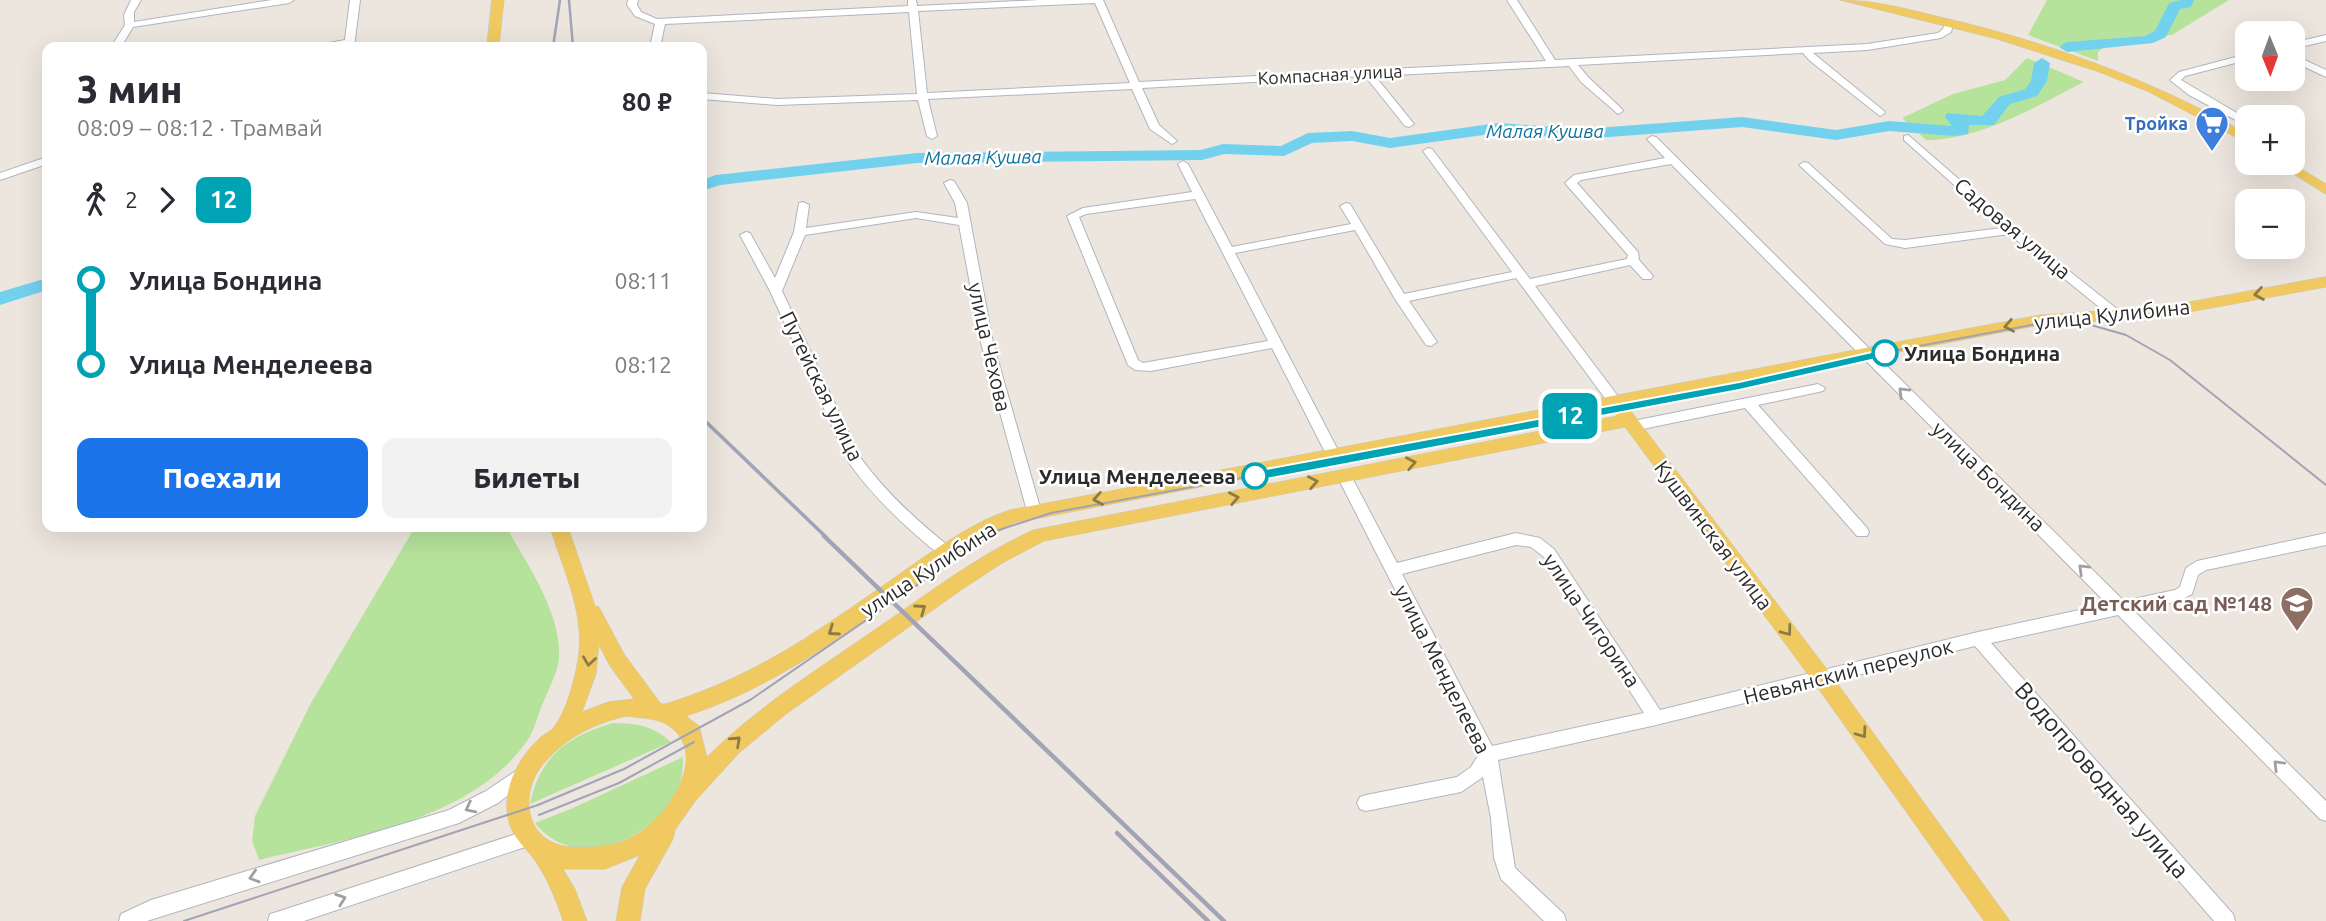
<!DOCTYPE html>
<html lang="ru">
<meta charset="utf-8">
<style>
body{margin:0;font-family:Ubuntu,sans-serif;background:#f2f2f3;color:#2b2b33;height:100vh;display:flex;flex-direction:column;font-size:26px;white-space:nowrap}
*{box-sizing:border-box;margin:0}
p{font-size:23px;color:#7c7c81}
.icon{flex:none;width:38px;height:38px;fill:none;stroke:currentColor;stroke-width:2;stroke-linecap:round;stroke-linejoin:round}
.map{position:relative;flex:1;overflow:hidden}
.side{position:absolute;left:42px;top:42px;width:665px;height:490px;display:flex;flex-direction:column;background:#fff;border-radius:14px;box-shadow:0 7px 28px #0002}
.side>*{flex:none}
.badge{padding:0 14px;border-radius:10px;font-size:24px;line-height:46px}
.needle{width:46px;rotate:179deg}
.fabs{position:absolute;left:2235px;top:21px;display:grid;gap:14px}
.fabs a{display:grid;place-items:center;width:70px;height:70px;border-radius:14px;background:#fff;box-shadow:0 7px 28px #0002;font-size:35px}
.map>.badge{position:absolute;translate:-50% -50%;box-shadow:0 0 0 4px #fff}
.legs{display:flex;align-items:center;gap:10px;height:77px;padding:0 35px;font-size:23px}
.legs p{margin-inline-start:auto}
.overview{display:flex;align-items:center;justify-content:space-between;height:119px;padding:0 35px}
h1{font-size:38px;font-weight:800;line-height:52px}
.action{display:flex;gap:14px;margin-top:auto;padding:14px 35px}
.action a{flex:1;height:80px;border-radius:14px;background:#1a73e8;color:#fff;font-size:28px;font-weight:800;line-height:80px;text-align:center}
.action a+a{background:#f2f2f3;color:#2b2b33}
ul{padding:0 35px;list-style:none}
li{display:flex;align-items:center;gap:24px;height:84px;font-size:26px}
li i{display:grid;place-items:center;width:10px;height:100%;margin:0 9px;background:currentColor}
li i::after{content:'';width:18px;height:18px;margin:-9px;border:5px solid;border-radius:50%;background:#fff}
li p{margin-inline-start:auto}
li:first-child i{background:linear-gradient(#0000 50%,currentColor 0)}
li:last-child i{background:linear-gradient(currentColor 50%,#0000 0)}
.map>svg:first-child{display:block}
</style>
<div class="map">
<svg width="2326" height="921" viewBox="0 0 2326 921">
<rect width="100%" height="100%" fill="#ede6de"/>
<path fill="#b6e39b" d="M2047,0H2229L2172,35L2117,38L2098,52V61L2028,35Z
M2027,58L2084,82C2036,106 1981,140 1926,140L1902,118L1953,94L2005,80Z
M415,527H506C527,563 562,614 559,658C558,672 548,690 543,703C538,714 535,728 529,738C474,821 349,838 259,860L252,841L255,816L311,703Z
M613,723C638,723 653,726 671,742L530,804C540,756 568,736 613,723Z
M683,757C683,772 681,786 673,799C643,844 573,871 535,823L573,808Z"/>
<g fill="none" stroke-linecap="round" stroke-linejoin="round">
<path fill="#72d2ee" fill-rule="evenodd" d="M2180,0H2194L2191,7L2180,9L2166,37L2153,43L2067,52L2059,47L2067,42L2145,36L2155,31L2169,3Z
M2042,58L2050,63L2047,81L2037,96L2010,104L1994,125H1969L1968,134L1955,136L1889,131L1836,140L1742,127L1583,139L1498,133L1390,148L1352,141L1312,143L1284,156L1224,154L1202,160L917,163L720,185L702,191V180L716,175L917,153L1201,150L1223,144L1281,146L1308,133L1352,131L1390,138L1498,123L1583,129L1742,117L1836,130L1889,121L1952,126L1945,117L1947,113L1982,116L1999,97L2025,89L2031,81L2034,63Z
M47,278V290L0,305V292Z"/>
<defs>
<path id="minor" d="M131,0H141L134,12V22L272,0H294L289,3L133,27L121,47H111L125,25L124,15Z
M350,0H360L354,47H316L318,45L345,40Z
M628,0H638L637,5L641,12L657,19L908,6V0H916L917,6L1039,0H1103L1139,82L1546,61L1507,0H1517L1555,60L1867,44L1938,33L1943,29L1946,20L1954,22L1951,32L1941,38L1867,50L1813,53L1884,111L1885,113L1880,116L1809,60L1803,53L1578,65L1589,78L1622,109L1623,111L1618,114L1581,82L1569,66L1375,76L1414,124L1409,127L1405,126L1365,76L1142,88L1159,125L1177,141L1172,144L1150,129L1132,89L928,99L937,136L932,139L927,136L918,100L777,105L702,99V93L777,99L917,94L909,12L665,24L660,47H650L655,24L635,16L627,5ZM1095,3L1130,83L927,93L918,11Z
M2326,35V41L2292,49V43Z
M2247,54V60L2185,76L2181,80L2247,119V126L2189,95L2170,80L2179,72Z
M2292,54L2326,70V77L2292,61Z
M1908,135L2015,228L2122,313L2124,316L2122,319H2114L2009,234L1905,248L1885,244L1799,165L1804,162L1808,163L1892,239L1905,240L2002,228L1904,140V136Z
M1652,136L1656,137L2124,601L2175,590L2180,587L2186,568L2197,561L2326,533V545L2206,570L2198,575L2192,594L2179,601L2134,611L2326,801V821L2320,819L2118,615L1991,643L2233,914L2235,921H2214L1975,646L1656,725L1498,760L1515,868L1564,914L1566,921H1544L1501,879L1494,858L1491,818L1483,777L1461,792L1366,811L1360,809L1357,803L1360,797L1366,795L1457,777L1471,767L1479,754L1337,476L1344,471L1349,472L1397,563L1516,533L1540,538L1554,549L1660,710L1978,632L2107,604L1671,164L1581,180L1577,183L1638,252L1639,260L1653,276L1651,279H1643L1630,265L1535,286L1620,399L1622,402L1615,407L1610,405L1516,278L1409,301L1437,342L1431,346L1426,345L1395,299L1355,230L1235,253L1341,456L1334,461L1327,456L1272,348L1151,371L1135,370L1128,365L1067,216L1083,208L1192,192L1178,164L1183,161L1188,164L1232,247L1351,224L1340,206L1346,203L1350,204L1404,294L1512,272L1423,151L1428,148L1432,149L1530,279L1627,259L1628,255L1565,183L1574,175L1665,158L1647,139ZM1195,199L1268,341L1143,363L1138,360L1079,217L1086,214ZM1516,545L1531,547L1544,557L1644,713L1492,746L1402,574Z
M47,157V164L0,180V173Z
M950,180L954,181L967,203L993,343L1041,511L1039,515H1029L1027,511L981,343L959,225L916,218L805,235L782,291L860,457C886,493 917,521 951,548L953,552L951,556H941C906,528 875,499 849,463L770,291L740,235L746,232L750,233L775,278L794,232L799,203L803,202L809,205L806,228L916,212L958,218L955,203L944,183Z
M1818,384L1825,388L1823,391L1758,405L1867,528L1869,532L1867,536H1857L1745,408L1633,431L1626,426L1633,421Z
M523,766L529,769L532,774L529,779L498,803L459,823L147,921H119L121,914L151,900L449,810L486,791Z
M528,830L534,832L537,838L534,844L528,846L304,921H268L270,914L277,912Z"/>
<path id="major" d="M492,0H504L499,47H487Z
M1840,0C1874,0 1907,9 1940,17C2048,42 2151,79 2247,134V143L2149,92L2099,72L1997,39Z
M2276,163H2292L2326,184V194Z
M2326,277V287L2162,317L2040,325L1623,405L1628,407L1829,672L2010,921H1984L1815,684L1625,427L1044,541L1004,562L964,588L786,714L739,753L696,800L675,830L673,839L645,889L640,921H616L622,887L640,855L605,869H563L575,889L587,921H563C556,899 545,872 530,854C520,843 511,833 508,818C502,787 519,757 541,737C545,734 551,731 554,727C567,711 577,672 579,651C583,608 562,567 550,527H568L595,606L599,607L624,654L661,704H665C752,677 808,638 881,587C919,561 966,524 1010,510L2040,315L2162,307ZM1616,407L1614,411L1617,416L1033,530C974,557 924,597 870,633C814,672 756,708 707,757L699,726L686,716C809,677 902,584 1014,523ZM599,645L610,666L634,699L608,702L582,712L596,674ZM627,716C638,718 654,718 664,723C715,750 667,819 632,837C613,847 595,847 575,847C526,847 516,794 545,762C567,737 595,723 627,716Z"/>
</defs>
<use href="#minor" stroke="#b1b5bf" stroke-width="2"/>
<use href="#major" stroke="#c8c8c8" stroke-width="1"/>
<use href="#minor" fill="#fff" fill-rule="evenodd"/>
<use href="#major" fill="#f0c960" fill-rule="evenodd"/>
<path stroke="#a0a4b6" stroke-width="2" d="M539,815L619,783L694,742
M184,921L538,805L624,769L750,700L996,531L1051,513L1739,386L1866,356L2053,321L2091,325L2126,335L2170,360L2326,485"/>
<path stroke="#a0a4b6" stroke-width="2.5" d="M569,0L573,47
M553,47L560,0"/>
<path stroke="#a0a4b6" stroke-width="3.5" d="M702,418L826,537"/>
<path stroke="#a0a4b6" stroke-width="4.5" d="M824,536L1224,921
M1117,833L1208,921"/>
</g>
<defs><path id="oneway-chevron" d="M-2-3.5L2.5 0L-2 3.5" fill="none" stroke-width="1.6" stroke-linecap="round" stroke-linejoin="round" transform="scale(1.75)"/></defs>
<g stroke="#8e7a46">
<use href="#oneway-chevron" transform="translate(2259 294) rotate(170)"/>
<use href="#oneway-chevron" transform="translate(2009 326) rotate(169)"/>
<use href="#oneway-chevron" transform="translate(1411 463) rotate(-11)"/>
<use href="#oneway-chevron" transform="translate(1313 482) rotate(-11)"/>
<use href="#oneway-chevron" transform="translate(1234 498) rotate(-11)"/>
<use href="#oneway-chevron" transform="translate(1098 499) rotate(170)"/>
<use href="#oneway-chevron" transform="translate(921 609) rotate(-35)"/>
<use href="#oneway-chevron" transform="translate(833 631) rotate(145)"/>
<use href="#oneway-chevron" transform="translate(1787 631) rotate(53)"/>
<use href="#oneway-chevron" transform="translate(589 661) rotate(98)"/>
<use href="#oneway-chevron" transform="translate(1862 733) rotate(54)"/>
<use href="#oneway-chevron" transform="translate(736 741) rotate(-43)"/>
</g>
<g stroke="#a0a0a0">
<use href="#oneway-chevron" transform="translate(1903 392) rotate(-135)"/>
<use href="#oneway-chevron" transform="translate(2083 569) rotate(-136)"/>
<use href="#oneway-chevron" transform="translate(2278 765) rotate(-135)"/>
<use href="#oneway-chevron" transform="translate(470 808) rotate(153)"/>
<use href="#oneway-chevron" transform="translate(254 877) rotate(163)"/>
<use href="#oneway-chevron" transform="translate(341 899) rotate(-19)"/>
</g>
<path fill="#00a3b4" stroke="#fff" stroke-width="2" d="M1885,349L1889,350V356L1739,390L1255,481L1248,476L1255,471L1739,382Z"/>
<defs>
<symbol id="supermarket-pin" viewBox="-11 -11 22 30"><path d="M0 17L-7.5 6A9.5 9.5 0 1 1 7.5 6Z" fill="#3f7fe0" stroke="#fff"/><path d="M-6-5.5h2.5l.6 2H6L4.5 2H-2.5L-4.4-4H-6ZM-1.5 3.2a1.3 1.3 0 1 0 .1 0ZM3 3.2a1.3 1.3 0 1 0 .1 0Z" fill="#fff"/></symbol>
<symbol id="school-pin" viewBox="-11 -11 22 30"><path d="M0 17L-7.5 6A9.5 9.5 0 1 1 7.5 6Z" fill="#8d6e63" stroke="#fff"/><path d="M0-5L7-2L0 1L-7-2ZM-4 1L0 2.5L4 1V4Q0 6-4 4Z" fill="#fff"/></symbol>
</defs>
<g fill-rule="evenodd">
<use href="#supermarket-pin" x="2193" y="104" width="38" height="52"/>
<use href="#school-pin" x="2278" y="584" width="38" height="52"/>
</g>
<g fill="#fff" stroke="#00a3b4" stroke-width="3.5">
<circle cx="1885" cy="353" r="12"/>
<circle cx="1255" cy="476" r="12"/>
</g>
<g text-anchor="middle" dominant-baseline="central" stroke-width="5" stroke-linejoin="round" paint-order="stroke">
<g font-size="18" fill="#2b2b2b" stroke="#fff">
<text transform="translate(1330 74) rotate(-3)">Компасная улица</text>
</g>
<g font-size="18" font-weight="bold" fill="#366cbe" stroke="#fff" text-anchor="end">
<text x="2188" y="123">Тройка</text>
</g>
<g font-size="19" font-style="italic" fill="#0e719d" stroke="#fff">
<text x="1545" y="131">Малая Кушва</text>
<text transform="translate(983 157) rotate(-1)">Малая Кушва</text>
</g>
<g font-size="21" fill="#2b2b2b" stroke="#fff">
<text transform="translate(2013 228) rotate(40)">Садовая улица</text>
<text transform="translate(2112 314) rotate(-6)">улица Кулибина</text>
<text transform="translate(990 347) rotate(77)">улица Чехова</text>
<text transform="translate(822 386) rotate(64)">Путейская улица</text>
<text transform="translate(1989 476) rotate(44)">улица Бондина</text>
<text transform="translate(1714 535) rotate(53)">Кушвинская улица</text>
<text transform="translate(928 569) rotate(-33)">улица Кулибина</text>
<text transform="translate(1592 620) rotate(56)">улица Чигорина</text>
<text transform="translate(1443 669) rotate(63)">улица Менделеева</text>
<text transform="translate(1848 671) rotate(-14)">Невьянский переулок</text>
</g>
<g font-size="21" font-weight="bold" fill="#2b2b2b" stroke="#fff" text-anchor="start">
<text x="1904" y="353">Улица Бондина</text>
<text x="1236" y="476" text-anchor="end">Улица Менделеева</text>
</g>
<g font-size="21" font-weight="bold" fill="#785e54" stroke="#fff" text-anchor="end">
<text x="2272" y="603">Детский сад №148</text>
</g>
<g font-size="24" fill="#2b2b2b" stroke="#fff">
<text transform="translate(2102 780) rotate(49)">Водопроводная улица</text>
</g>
</g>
</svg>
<div class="fabs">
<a><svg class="needle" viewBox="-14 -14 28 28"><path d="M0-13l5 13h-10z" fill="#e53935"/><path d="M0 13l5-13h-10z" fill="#7c7c81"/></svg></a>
<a>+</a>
<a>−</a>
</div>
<b class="badge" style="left:1570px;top:416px;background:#00a3b4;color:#fff">12</b>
<section class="side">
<div class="overview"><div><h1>3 мин</h1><p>08:09 – 08:12 · Трамвай</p></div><b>80 ₽</b></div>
<div class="legs"><svg class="icon" aria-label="walk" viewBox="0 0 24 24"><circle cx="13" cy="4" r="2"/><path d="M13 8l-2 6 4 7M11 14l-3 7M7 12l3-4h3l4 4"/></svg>2<svg class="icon" aria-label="forward" viewBox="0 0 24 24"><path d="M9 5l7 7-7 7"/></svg><b class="badge" style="background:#00a3b4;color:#fff">12</b></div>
<ul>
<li><i style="color:#00a3b4"></i><b>Улица Бондина</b><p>08:11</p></li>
<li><i style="color:#00a3b4"></i><b>Улица Менделеева</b><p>08:12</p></li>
</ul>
<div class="action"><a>Поехали</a><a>Билеты</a></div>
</section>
</div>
